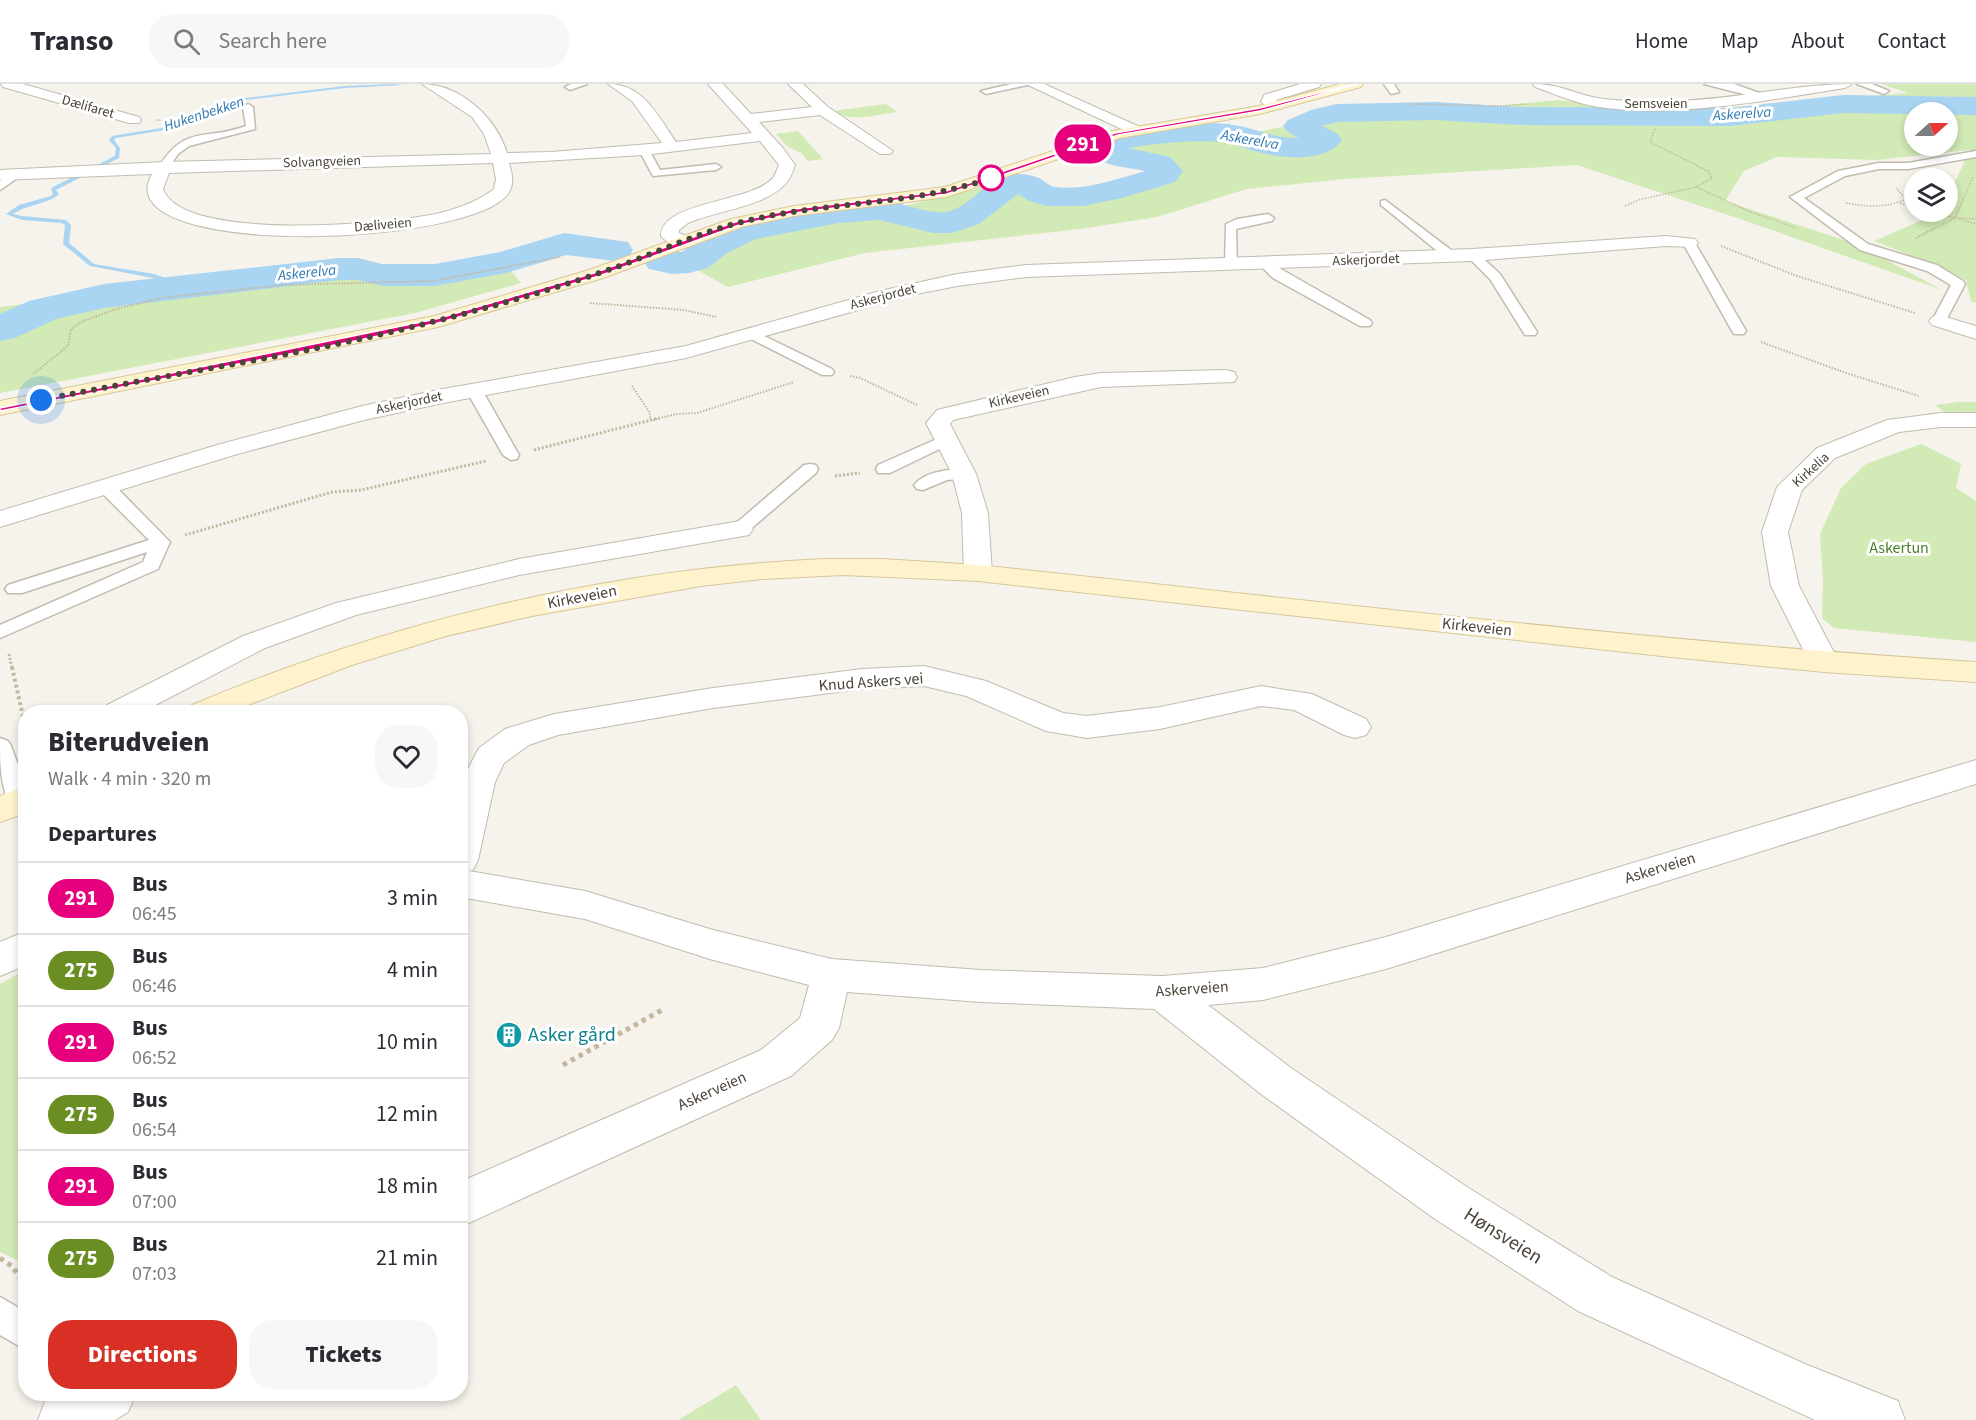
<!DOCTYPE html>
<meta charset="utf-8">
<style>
body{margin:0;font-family:"Source Sans 3",sans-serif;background:#f7f7f7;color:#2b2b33;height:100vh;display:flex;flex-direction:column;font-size:22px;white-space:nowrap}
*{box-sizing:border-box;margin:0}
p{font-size:20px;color:#7c7c81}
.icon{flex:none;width:33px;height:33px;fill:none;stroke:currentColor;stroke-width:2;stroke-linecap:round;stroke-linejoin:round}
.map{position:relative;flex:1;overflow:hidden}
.side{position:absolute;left:18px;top:621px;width:450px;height:696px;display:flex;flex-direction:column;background:#fff;border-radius:24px;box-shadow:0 3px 9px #0003}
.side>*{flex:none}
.badge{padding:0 12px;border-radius:20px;font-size:21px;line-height:39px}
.needle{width:39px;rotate:69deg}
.buttons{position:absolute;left:1904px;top:18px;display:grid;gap:12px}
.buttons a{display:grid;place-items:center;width:54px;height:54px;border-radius:50%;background:#fff;box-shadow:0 3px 9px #0003;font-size:30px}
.you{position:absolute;width:30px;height:30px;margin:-15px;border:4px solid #fff;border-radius:50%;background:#1a73e8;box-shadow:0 0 0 9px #1a73e833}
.map>.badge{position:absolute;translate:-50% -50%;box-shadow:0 0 0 3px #fff}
h2{padding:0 30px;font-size:22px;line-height:54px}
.round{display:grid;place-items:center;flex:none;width:63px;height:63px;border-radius:24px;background:#f7f7f7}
.summary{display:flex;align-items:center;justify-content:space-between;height:102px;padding:0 30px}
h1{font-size:28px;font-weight:800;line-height:45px}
.primary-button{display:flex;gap:12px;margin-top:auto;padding:12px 30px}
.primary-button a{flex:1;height:69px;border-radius:24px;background:#d93025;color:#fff;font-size:24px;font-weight:800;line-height:69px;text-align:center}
.primary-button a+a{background:#f7f7f7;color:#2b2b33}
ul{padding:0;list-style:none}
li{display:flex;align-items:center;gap:18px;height:72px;padding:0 30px;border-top:2px solid #e1e1e2}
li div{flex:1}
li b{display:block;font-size:22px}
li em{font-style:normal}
li .badge{min-width:66px;font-weight:700;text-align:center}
header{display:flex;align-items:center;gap:36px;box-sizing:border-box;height:84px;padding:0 30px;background:#fff;border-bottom:2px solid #e1e1e2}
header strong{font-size:28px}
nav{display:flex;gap:33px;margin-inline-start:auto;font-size:21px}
.search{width:420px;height:54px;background:#f7f7f7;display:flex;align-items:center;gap:15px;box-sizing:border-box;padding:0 21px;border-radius:24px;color:#7c7c81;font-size:22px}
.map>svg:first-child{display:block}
</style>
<header>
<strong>Transo</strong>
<div class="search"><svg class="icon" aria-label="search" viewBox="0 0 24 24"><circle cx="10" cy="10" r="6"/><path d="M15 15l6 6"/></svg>Search here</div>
<nav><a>Home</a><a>Map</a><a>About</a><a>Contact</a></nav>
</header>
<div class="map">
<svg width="1976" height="1336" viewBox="0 0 1976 1336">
<rect width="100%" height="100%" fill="#f6f3ec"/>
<path fill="#d2eab5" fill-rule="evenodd" d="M1882,0H1976V219L1971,218L1966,196L1940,183L1874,157L1941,128H1947V115L1970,66L1876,76L1777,73L1744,87L1725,117L1859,161L1942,206L1746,137L1577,81L1345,95L1247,105L1157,133L1080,145L865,169L728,203L674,173L750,143L816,130L908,121L1008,97L1030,102L1037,110L1044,113H1057L1106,107L1164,91L1167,87C1158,70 1118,77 1101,65L1148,51L1209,41L1251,49L1282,43L1558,16L1643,26L1710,25L1908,9ZM1914,28H1947V62H1914Z
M886,20L897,28C875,31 852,39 833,27Z
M798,47L823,75H824L808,77L801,69L787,62L776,50Z
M360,178L414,195L505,180L521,199L415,229L0,309V223Z
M1959,318H1976V330L1946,329L1935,321Z
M1921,360L1961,380L1956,404L1976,417V558L1834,544L1822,534L1823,495L1820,450L1841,404L1866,380Z
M25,886V1180L0,1168V900Z
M736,1301L761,1336H678Z"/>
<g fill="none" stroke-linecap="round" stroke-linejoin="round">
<path fill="#a9d4f2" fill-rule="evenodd" d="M393,0L403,1L345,4L246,16L225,21L171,45L116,54L114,56L120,64L119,74L56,106L59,110C51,119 26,121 13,130L22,132L66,136L71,141L69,159L94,180L154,190L187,201V203L153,194L90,182L63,160L65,141L62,139L22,136L6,130L19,121L51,112L53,110L51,104L115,72L116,64L109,56L112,52L168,43L222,19L246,14L345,2Z"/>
<path fill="#a9d4f2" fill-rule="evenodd" d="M1843,11L1976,13V31L1843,29L1730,42L1519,41L1436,36L1336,38L1322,42L1338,50L1342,56C1325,80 1279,74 1254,67C1246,65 1237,59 1228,58C1196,56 1161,58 1130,64H1128L1170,73L1183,87L1175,98L1122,114L1083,122H1047L1029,117L1018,110L979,140L952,149H933L880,136L839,139L756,155L727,169L708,184L689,189L672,190L649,185L643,177L649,169L662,166L682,168C693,160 703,151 716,146C757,128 834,113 878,116C901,117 923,130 945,128C969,125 984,97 1008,91C1018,89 1029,90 1039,94C1044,97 1049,102 1055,103C1084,107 1117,95 1145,87C1126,83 1097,82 1086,65C1102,40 1204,36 1233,41C1255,44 1273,54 1296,54H1299L1288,48L1283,42L1288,36L1311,26L1336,20L1436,18L1519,23L1730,24Z
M564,149L628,158L633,166L628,174L615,177L566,171L506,189L435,202H382L358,196H339L104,224L56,235L15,254L0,257V230L29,217L104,200L339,174H358L382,180H435L500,168Z"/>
<defs>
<path id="lane" d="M587,0L570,6L565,3L571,0Z
M1011,0H1032L986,10L981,7Z
M1384,0H1394L1399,8L1391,10Z
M1704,0H1734L1768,12L1763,15Z
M1857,0H1872L1889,7L1884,10Z
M248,20L253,23L255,45L189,62L178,70L168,85H160L159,83C185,40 206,57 246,42L243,23Z
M644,63L648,64L660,86L716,80L721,83L716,86L653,92L639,66Z
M1976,67V73L1908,85H1879L1845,92L1804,114L1868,160L1937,181L1963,197L1965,200L1944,240H1934L1932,237L1951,201L1927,187L1860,166L1790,113L1838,87L1879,79H1908Z
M16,87L22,90L20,92L0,106V97Z
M1385,116L1455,169L1457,172L1455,175H1447L1381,121V117Z
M1268,130L1274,134L1272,137L1236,145L1237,181L1236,184H1226L1225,181L1226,140L1237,135Z
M1689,155L1695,159L1746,247L1744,250H1734L1732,247L1683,159Z
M1472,167L1476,168L1500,190L1537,248L1535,251H1525L1490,195L1466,171Z
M1265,176L1370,236L1372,239L1370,242H1360L1273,194L1259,180Z
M754,247L832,285L834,288L832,291H822L749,254L747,251Z
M474,301L482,306L519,371L517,375L511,376L503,371L466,306Z
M948,350L956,355L954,358L890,389H878L876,385L878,381Z
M810,380L816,381L818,385L816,389L746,449H734L731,445L734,441L804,381Z
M964,385L970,386L972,390L970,394L947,396L923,406L917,405L914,401C926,387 947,386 964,385Z
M106,398L112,399L170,458L158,485L0,554V541L143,478L147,468L22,509H8L5,505L8,501L149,456L100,407L97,403L100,399Z
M0,654L8,657L11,662L26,702V723L19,725L11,723C0,701 0,679 0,654Z
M0,1213L26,1228V1266L0,1251Z"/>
<path id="street" d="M1,0H23L139,33L141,36L139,39H129L3,3Z
M422,0C460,0 496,33 507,69L551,68L662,59L632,17L608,0C644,0 657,31 676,58L752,49L708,0H723L751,30L812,23L788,0H803L828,23L893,67L890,70H880L820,31L759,38L782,63L795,81C793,87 791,93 787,98C767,123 717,126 688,139L679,146V149L691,154L694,158L691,162C682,164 667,160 661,152C661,117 751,119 773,94C776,90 777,85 779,81L760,57L644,71L509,79C512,89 515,100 508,110C468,164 103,175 152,90L0,96V86L164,78L491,70L484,50L472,33ZM493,79L496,95L494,105C479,117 459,124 440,129C392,140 182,159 163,105L169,89Z
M1026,0H1044L1140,43L1142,46L1135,50L1130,49Z
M1300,0H1321L1319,3L1276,16L1283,22L1281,25H1271L1261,18L1264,11Z
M1533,0C1563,0 1578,12 1604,15C1627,18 1651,17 1673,17C1733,16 1792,0 1852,0L1845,4C1767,16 1685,33 1606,24C1582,22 1558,11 1535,3Z
M1666,152L1695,155L1698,159L1695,163L1666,162L1472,177L1026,193L957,202L916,210L686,274L443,319L364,336L234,371L0,443V427L217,361L362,322L443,305L686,262L880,207L957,190L1026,181L1472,165Z
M1939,231L1976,242V255L1932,241L1929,237L1932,233Z
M1226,286L1234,288L1237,293L1234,298L1101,303L953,336L950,340L976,390L988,429L992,489L988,495L978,497L968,495L964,489L962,429L952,390L926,339L937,326L1075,293L1101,289Z
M1941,329H1976V343H1941L1899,348L1835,374L1802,406L1788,448L1799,502L1839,578L1835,585L1824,588L1813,585L1771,502L1762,448L1777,403L1817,364L1887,336Z
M740,437L749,439L753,445L749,451L519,491L356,531L265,564L142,628H102L107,621L243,552L336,519L519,475Z
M924,582L986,597L1063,629L1087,632L1160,623L1261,602L1312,610L1366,635L1371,643L1366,651L1355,654L1344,651L1294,626L1261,622L1160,645L1087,654L1046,647L966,612L924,602L862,605L713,624L558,651L529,661L504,679L495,698L478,776L473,786L469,787L585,807L713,846L832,875L981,886L1162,892L1263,884L1386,853L1976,676V700L1386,885L1263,916L1208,921L1291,984L1467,1103L1612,1193L1805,1280L1898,1317L1905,1336H1815L1578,1227L1435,1135L1261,1010L1154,925L981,918L847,908L839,944L832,956L791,992L460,1143V1098L761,966L800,934L809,901L713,876L585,835L460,813L461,698L479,664L505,645L554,630L713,604L862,585Z
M26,847V881L0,892V858Z
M60,1310H136L128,1328L115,1336H38L45,1317Z"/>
<path id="secondary" d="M1340,0H1363L1361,3L1260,30L1120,54L947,113L794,132L742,143L603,194L438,243L0,331V317L434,232L589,186L731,135L794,122L945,103L1112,47L1259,22Z
M824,475H882L978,481C1310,516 1642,557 1976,578V598L1824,588L1671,573L978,497L843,491L762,495L701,502L532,532L446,552L352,581L230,628H187L192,621C391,537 608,485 824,475Z
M26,702V729L0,738V712Z"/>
</defs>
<use href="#lane" stroke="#c2bbae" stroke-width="3"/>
<use href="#street" stroke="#c2bbae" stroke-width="2"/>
<use href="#secondary" stroke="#d6c79b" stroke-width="2"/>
<path stroke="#c4b79f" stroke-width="1.5" stroke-dasharray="1.5 1.5" stroke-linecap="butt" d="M1410,20L1499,22L1526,20
M156,36L178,37
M1655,45L1650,58L1708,87L1712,94L1696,103L1751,128L1796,144
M1846,119C1867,123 1886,124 1906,115L1896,104
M1900,119L1914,123
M1625,122L1638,116L1696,103
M1931,128L1955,134L1976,135
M1959,135L1976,140
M1932,146L1955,134L1973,93"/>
<path stroke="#c4b79f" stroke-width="2" stroke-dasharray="1.5 1.5" stroke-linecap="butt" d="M1916,154L1935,144
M1721,162L1797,192L1915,229
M590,219L684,226L716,233
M1761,258L1846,289L1919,312
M33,290L68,262L71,245L81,238L113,226L160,214L282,201L433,197L560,173
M850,292L860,294L917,321
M632,302L650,329V336
M653,336L676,330L697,329L794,298"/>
<path stroke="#c4b79f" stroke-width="3" stroke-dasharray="2 2" stroke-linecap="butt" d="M534,366L659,334
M835,392L860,389
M185,451L332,408L361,406L486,377
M9,570L12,585"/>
<path stroke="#c4b79f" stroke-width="4" stroke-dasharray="3 3" stroke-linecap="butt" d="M12,583L26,646"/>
<path stroke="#c4b79f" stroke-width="5" stroke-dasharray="4.5 4.5" stroke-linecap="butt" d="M563,981L662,926
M0,1174L13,1183L26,1203"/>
<use href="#lane" fill="#fff" fill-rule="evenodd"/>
<use href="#street" fill="#fff" fill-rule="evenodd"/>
<use href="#secondary" fill="#fff3cd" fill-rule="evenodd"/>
</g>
<path fill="#e6007e" stroke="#fff" stroke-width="1.5" d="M1354,0H1358L1260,27L1118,51L947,110L794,129L739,141L599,192L438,239L355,257L0,327V324L436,235L594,189L735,138L794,125L946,107L1115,49L1260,24Z"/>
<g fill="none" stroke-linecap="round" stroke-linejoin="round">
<path stroke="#4b4439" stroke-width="6" stroke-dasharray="0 10.8" d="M41,316C174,289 310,270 440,236C498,221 555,205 611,185C654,170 697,149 742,138C828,116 915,123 999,91L991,94"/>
</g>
<defs>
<symbol id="building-disc" viewBox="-11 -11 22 22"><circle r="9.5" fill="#0f9aa8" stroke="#fff"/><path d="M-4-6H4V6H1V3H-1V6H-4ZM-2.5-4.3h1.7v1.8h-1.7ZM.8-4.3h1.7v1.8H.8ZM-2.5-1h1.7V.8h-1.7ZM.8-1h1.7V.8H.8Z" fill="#fff"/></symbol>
</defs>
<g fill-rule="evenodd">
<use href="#building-disc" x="494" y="936" width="30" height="30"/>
</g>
<circle fill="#fff" stroke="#e6007e" stroke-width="3" cx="991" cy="94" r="12"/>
<g text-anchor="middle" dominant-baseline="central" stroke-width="6" stroke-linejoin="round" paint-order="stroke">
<g font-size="14" fill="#4b4439" stroke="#fff">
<text x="1656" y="20">Semsveien</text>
<text transform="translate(88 23) rotate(16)">Dælifaret</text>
<text transform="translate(322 78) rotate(-2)">Solvangveien</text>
<text transform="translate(383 141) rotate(-5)">Dæliveien</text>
<text transform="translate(1366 176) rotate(-2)">Askerjordet</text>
<text transform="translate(883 213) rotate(-15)">Askerjordet</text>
<text transform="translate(1019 313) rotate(-13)">Kirkeveien</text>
<text transform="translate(409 319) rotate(-12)">Askerjordet</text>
<text transform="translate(1811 386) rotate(-42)">Kirkelia</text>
</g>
<g font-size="15" font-style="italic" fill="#2e7ab2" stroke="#fff">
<text transform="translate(204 30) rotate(-18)">Hukenbekken</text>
<text transform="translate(1742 30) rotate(-4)">Askerelva</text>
<text transform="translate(1250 56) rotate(10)">Askerelva</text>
<text transform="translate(307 189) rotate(-6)">Askerelva</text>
</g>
<g font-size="16" fill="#4a7f2a" stroke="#fff">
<text x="1899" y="464">Askertun</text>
</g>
<g font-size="16" fill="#4b4439" stroke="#fff">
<text transform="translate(582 513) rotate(-11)">Kirkeveien</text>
<text transform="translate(1477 543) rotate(6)">Kirkeveien</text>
<text transform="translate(871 598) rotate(-4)">Knud Askers vei</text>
<text transform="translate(1660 784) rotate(-17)">Askerveien</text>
<text transform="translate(1192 905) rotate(-4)">Askerveien</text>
<text transform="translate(712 1007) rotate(-24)">Askerveien</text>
</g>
<g font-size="20" fill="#0d838f" stroke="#fff" text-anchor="start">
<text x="528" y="951">Asker gård</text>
</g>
<g font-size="20" fill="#4b4439" stroke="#fff">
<text transform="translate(1503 1152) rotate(32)">Hønsveien</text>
</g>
</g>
</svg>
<div class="buttons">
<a><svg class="needle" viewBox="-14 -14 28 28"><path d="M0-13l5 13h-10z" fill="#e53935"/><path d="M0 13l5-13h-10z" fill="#7c7c81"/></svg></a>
<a><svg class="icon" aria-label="layers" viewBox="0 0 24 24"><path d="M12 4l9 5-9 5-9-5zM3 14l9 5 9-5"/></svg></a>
</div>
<div class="you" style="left:41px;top:316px"></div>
<b class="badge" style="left:1083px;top:60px;background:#e6007e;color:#fff">291</b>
<section class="side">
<div class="summary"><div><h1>Biterudveien</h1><p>Walk · 4 min · 320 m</p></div><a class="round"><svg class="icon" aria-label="heart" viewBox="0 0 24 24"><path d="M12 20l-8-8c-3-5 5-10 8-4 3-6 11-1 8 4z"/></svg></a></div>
<h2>Departures</h2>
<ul>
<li><span class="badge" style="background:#e6007e;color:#fff">291</span><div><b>Bus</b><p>06:45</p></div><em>3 min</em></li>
<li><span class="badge" style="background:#6b8e23;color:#fff">275</span><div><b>Bus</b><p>06:46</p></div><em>4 min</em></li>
<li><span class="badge" style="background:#e6007e;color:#fff">291</span><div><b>Bus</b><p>06:52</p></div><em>10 min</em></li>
<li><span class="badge" style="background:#6b8e23;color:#fff">275</span><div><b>Bus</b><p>06:54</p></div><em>12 min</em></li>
<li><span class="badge" style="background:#e6007e;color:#fff">291</span><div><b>Bus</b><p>07:00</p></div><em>18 min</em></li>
<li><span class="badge" style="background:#6b8e23;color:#fff">275</span><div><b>Bus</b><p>07:03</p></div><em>21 min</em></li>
</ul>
<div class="primary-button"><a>Directions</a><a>Tickets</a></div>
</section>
</div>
